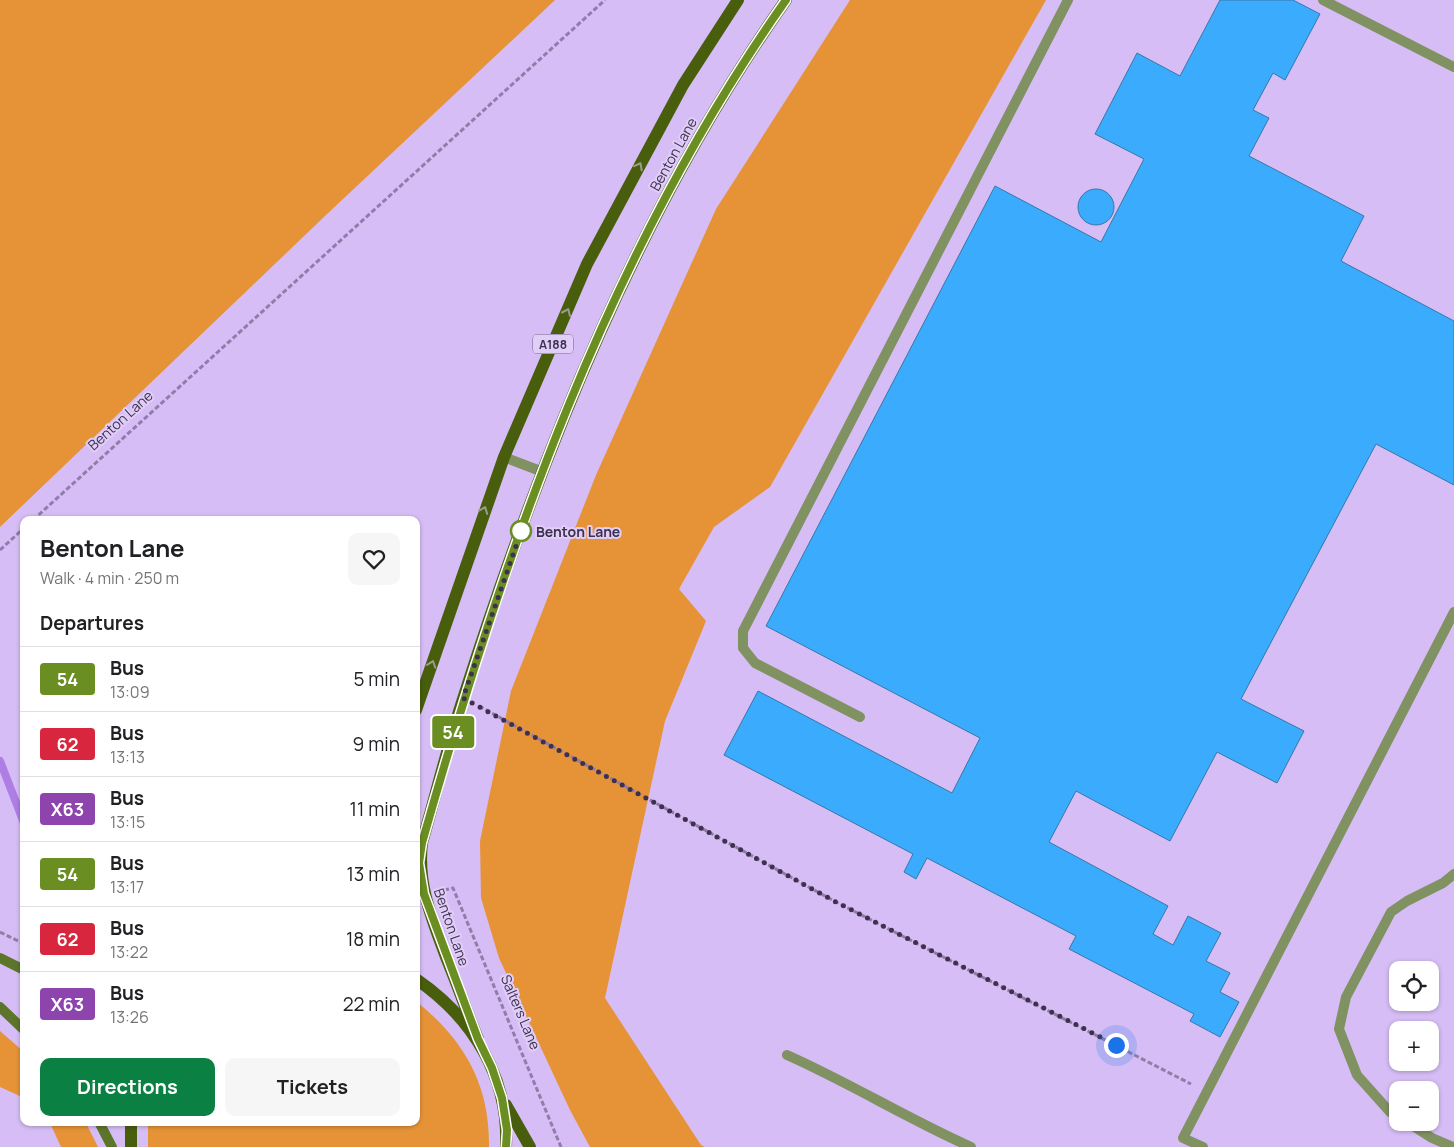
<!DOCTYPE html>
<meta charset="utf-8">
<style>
body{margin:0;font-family:Manrope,sans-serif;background:#f6f6f6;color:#202124;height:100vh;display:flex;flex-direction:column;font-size:19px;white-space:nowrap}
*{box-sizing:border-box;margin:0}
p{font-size:16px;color:#757577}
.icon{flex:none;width:28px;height:28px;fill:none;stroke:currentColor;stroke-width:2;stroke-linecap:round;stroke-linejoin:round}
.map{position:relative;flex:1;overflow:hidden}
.drawer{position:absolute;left:20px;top:516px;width:400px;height:610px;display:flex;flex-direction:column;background:#fff;border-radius:10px;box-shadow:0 1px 4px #0004}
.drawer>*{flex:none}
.badge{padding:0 10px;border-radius:4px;font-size:18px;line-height:32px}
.controls{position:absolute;left:1389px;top:961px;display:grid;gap:10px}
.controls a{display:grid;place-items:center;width:50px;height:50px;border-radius:10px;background:#fff;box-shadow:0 1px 4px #0004;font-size:25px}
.you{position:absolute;width:25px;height:25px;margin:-12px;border:4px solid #fff;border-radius:50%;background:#1a73e8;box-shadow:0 0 0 8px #1a73e833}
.map>.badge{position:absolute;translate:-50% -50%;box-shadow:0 0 0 2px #fff}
h2{padding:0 20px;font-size:19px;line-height:45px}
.round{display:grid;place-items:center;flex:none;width:52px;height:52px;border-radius:10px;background:#f6f6f6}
.head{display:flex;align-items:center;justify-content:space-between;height:85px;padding:0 20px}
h1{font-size:24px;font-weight:700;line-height:38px}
.cta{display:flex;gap:10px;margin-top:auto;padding:10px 20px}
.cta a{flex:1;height:58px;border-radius:10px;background:#0b8043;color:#fff;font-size:20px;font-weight:700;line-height:58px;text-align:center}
.cta a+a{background:#f6f6f6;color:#202124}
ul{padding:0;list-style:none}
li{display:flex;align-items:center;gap:15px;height:65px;padding:0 20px;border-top:1px solid #e0e0e0}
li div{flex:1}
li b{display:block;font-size:19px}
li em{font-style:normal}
li .badge{min-width:55px;font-weight:700;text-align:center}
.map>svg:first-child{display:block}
</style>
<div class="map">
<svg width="1454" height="1147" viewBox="0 0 1454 1147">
<rect width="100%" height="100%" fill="#d6bdf5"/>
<path fill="#e69337" d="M0,0H555L326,215L0,527Z
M850,0H1046L770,487L714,527L679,589L706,621L665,721L605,998L701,1145L705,1147H590L570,1110L499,958L481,898L480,841L511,691L596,475L716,209Z
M416,1001C464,1040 490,1084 489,1147H148V1123L416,1122Z
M0,1031L24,1052V1098L0,1087Z
M50,1123H86L98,1147H61Z"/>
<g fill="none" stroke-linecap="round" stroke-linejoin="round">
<path stroke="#af7ee5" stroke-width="8" d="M0,761L24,823"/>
</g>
<path fill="#3bacfd" stroke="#3777a8" d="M1220,0H1293L1320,14L1285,80L1273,73L1253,110L1269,118L1249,156L1364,216L1341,261L1454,321V485L1376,444L1241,699L1304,731L1277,783L1217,752L1170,841L1076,791L1049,842L1168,906L1153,934L1173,945L1188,916L1221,933L1206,961L1230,973L1220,992L1239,1002L1220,1037L1190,1021L1194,1014L1069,949L1076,936L927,858L916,879L904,872L913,854L724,755L758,691L952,793L980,738L766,626L995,186L1101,242L1144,159L1095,134L1137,53L1180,76Z
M1078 207a18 18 0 1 1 36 0a18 18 0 1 1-36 0Z"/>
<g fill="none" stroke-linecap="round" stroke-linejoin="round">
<path stroke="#907da8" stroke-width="3" stroke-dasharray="5 2.5" stroke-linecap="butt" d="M33,520L605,0
M0,550L24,528
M479,706L836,902L1191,1084
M444,890L453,888L561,1147
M0,932L24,944"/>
<path stroke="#809162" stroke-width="10" d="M1323,0L1454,67
M504,457L543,472
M860,717L755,663L743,648V631L1068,0
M787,1055C850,1083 908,1119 971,1147
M1398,1117L1390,1112L1357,1075L1339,1029L1346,997L1391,912L1407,901L1443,883L1454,874
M1407,1122L1432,1138L1453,1147
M1203,1147L1183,1138L1454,612"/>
<path stroke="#5d752a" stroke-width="10" d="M0,958L24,970
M0,1007L24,1030
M99,1122L112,1147"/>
<path stroke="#485e0d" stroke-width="12" d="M416,710L504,457L587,264L683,85L738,0
M416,979C473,1018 509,1077 506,1147
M478,1039C467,1012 457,984 446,957C432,919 417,884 422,843C436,794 448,744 464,696C542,452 638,210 786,0
M506,1105L530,1147
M131,1147V1122"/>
</g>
<defs><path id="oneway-chevron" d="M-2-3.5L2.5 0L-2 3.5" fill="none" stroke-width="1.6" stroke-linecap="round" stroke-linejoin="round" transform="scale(1.25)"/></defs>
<g stroke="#9c9c8e">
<use href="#oneway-chevron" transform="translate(639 166) rotate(-62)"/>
<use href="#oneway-chevron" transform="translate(567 312) rotate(-66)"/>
<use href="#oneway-chevron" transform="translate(484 510) rotate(-69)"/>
<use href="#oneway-chevron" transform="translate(432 664) rotate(-71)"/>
</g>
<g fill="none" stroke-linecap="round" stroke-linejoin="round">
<defs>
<path id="line" d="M506,1147L507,1130L502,1098L492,1068L478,1039L424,894L419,863L422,843C505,549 608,252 786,0"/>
</defs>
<use href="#line" stroke="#fff" stroke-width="11"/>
<use href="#line" stroke="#6b8e23" stroke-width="8"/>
<path stroke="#3e314d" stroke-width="5" stroke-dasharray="0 9" d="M521,531L523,526L463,698L836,902L1116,1045"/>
</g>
<circle fill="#fff" stroke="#6b8e23" stroke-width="2.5" cx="521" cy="531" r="10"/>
<g text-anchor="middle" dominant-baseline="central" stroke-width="4" stroke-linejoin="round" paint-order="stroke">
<rect fill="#e0cef8" stroke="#6f6080" stroke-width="1" x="533" y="334.5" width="40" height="19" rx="4"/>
<g font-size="12" font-weight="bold" fill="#3e314d">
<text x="553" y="344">A188</text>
</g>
<g font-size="14" fill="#3e314d" stroke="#e0cef8">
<text transform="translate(673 154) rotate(-61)">Benton Lane</text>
<text transform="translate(120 420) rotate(-42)">Benton Lane</text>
<text transform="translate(452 927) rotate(71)">Benton Lane</text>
<text transform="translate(521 1012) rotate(67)">Salters Lane</text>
</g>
<g font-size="14" font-weight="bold" fill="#3e314d" stroke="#e0cef8" text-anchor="start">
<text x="536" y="531">Benton Lane</text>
</g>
</g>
</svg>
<div class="controls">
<a><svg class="icon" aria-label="locate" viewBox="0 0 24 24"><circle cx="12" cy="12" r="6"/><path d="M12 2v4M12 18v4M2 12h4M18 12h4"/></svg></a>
<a>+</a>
<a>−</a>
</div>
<div class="you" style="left:1116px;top:1045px"></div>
<b class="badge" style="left:453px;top:732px;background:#6b8e23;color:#fff">54</b>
<section class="drawer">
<div class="head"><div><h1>Benton Lane</h1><p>Walk · 4 min · 250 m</p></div><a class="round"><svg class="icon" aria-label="heart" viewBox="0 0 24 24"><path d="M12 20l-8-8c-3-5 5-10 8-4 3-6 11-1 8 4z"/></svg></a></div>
<h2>Departures</h2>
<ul>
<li><span class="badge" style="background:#6b8e23;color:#fff">54</span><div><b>Bus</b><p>13:09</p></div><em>5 min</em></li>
<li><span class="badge" style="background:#d7263d;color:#fff">62</span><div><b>Bus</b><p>13:13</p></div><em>9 min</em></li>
<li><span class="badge" style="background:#8e44ad;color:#fff">X63</span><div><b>Bus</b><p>13:15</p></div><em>11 min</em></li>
<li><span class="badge" style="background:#6b8e23;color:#fff">54</span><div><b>Bus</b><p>13:17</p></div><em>13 min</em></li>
<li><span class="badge" style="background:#d7263d;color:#fff">62</span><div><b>Bus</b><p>13:22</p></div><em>18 min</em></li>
<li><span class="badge" style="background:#8e44ad;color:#fff">X63</span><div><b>Bus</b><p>13:26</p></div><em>22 min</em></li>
</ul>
<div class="cta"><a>Directions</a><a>Tickets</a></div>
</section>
</div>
